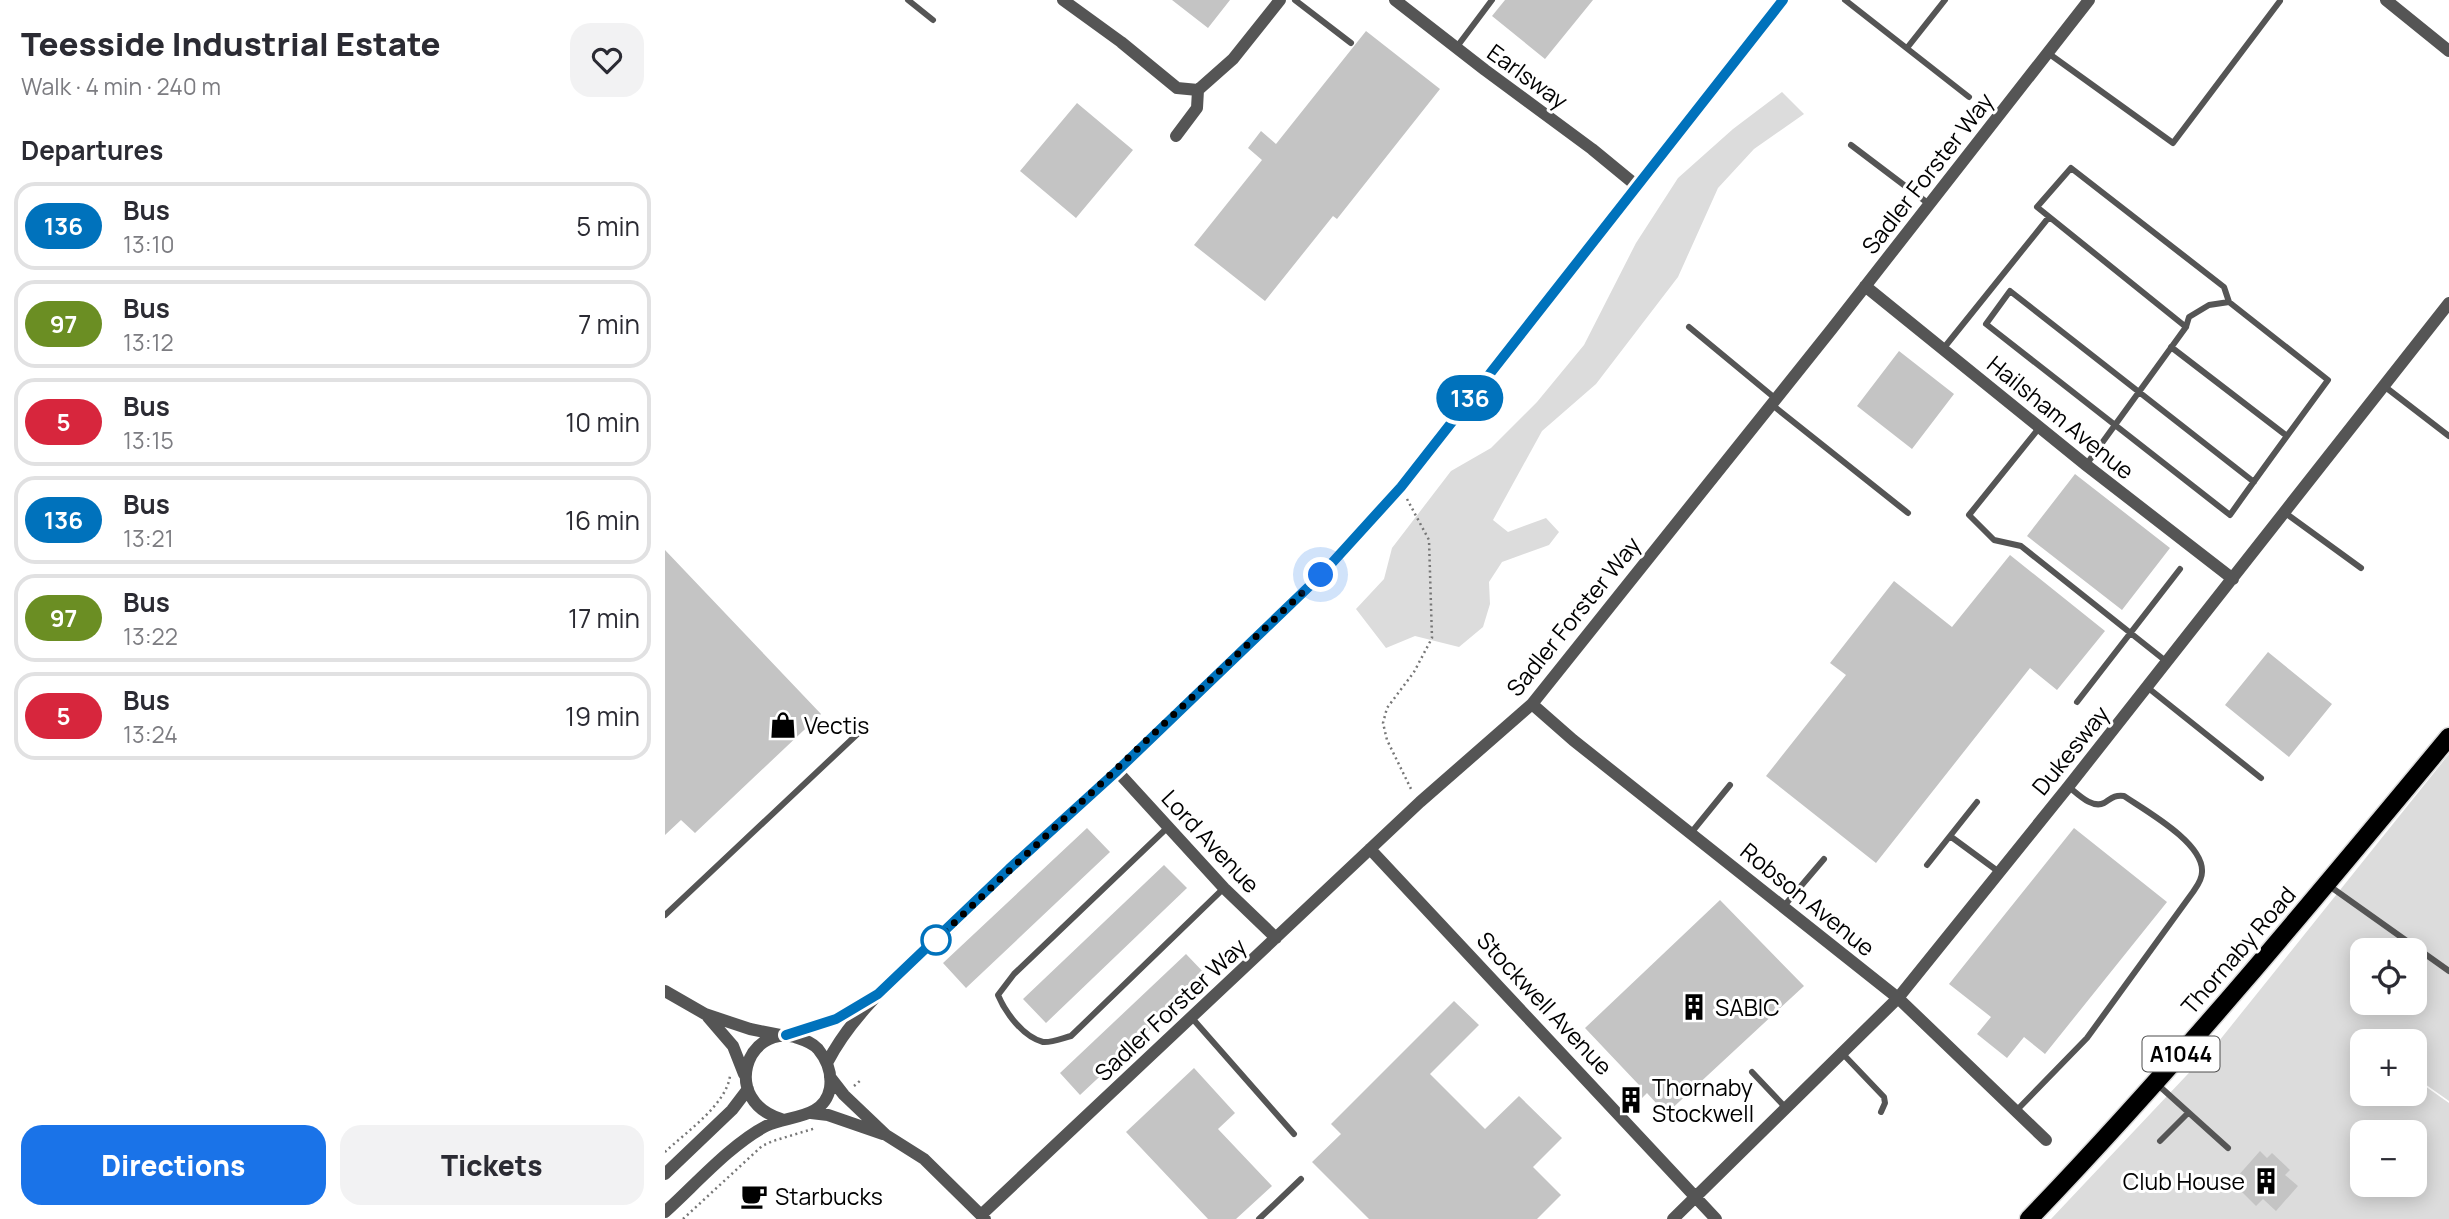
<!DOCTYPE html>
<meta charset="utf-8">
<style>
body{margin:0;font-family:Manrope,sans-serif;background:#f2f2f3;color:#2b2b33;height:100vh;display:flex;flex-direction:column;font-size:26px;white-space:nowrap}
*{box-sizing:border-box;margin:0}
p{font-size:23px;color:#7c7c81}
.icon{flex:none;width:38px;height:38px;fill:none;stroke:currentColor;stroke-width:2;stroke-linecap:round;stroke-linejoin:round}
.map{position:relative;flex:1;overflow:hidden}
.panel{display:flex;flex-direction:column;background:#fff;width:665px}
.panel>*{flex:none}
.badge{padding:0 14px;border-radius:23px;font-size:24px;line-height:46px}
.controls{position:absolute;left:1685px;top:938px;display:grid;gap:14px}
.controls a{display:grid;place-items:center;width:77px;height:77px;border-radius:14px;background:#fff;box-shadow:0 4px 18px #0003;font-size:35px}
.you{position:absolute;width:35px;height:35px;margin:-18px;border:5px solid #fff;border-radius:50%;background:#1a73e8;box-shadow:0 0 0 10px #1a73e833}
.map>.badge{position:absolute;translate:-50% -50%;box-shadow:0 0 0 4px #fff}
h2{padding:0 21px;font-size:26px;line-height:63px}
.round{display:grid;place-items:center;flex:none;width:74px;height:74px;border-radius:21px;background:#f2f2f3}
.summary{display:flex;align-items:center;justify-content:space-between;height:119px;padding:0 21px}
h1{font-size:33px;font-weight:800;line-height:52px}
.action{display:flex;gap:14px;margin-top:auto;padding:14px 21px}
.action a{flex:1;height:80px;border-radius:21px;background:#1a73e8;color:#fff;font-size:28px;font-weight:800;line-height:80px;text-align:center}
.action a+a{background:#f2f2f3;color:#2b2b33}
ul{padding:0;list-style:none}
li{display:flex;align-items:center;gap:21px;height:88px;margin:0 14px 10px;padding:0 7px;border:4px solid #e1e1e2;border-radius:21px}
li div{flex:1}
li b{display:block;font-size:26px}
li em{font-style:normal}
li .badge{min-width:77px;font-weight:700;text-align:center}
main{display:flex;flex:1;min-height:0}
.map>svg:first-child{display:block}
</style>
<main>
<section class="panel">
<div class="summary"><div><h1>Teesside Industrial Estate</h1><p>Walk · 4 min · 240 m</p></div><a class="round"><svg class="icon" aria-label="heart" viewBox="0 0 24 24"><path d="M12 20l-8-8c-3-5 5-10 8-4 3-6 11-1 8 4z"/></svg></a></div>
<h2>Departures</h2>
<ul>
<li><span class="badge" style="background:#0072bc;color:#fff">136</span><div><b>Bus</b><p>13:10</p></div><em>5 min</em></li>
<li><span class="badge" style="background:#6b8e23;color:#fff">97</span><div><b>Bus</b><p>13:12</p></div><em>7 min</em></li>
<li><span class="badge" style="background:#d7263d;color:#fff">5</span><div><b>Bus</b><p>13:15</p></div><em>10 min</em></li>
<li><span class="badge" style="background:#0072bc;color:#fff">136</span><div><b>Bus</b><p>13:21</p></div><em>16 min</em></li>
<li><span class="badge" style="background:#6b8e23;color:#fff">97</span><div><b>Bus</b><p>13:22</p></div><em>17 min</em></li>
<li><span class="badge" style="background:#d7263d;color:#fff">5</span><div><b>Bus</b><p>13:24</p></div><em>19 min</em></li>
</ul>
<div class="action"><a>Directions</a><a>Tickets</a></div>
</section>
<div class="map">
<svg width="1784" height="1219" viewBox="0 0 1784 1219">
<rect width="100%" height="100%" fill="#fff"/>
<path fill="#dcdcdc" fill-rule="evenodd" d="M1117,92L1139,114L1089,149L1053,188L1013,277L931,384L877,431L828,520L843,532L881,518L894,532L884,545L837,562L824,582L825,604L818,627L794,647L750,636L721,648L691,609L719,579L727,548L786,471L826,448L872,402L919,345L971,243L1013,178L1068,129Z
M1784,754V1101L1750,1077V1041H1698V1094H1750V1079L1784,1103V1219H1386L1554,1041ZM1698,950H1750V1003H1698ZM1698,1132H1750V1185H1698Z"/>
<path fill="#c4c4c4" d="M507,0H565L543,28Z
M840,0H928L880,59L827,16Z
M701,31L775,89L672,219L668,216L600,301L529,245L597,160L583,148L596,131L611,144Z
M412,103L468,150L411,218L355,171Z
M1234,351L1289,394L1247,449L1192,406Z
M1410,474L1505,548L1457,610L1362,536Z
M0,550L156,714L30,833L16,820L0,835Z
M1345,555L1440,631L1392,690L1365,668L1211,863L1101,776L1181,675L1165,663L1229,581L1287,627Z
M1603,652L1667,704L1624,757L1560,705Z
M422,828L445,852L301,988L278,963Z
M1409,828L1502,902L1380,1054L1359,1037L1342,1058L1312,1034L1326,1017L1284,984Z
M499,865L522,888L381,1023L358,999Z
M1055,900L1139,986L1001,1114L982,1093L967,1108L958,1099L974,1085L920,1028Z
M521,954L542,976L415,1095L395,1073Z
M789,1001L814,1025L765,1074L820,1129L854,1096L897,1138L868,1167L896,1195L872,1219H704L647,1162L676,1134L666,1124Z
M529,1068L570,1113L553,1129L607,1186L571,1219H543L461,1132Z
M1595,1151L1602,1158L1607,1153L1625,1170L1620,1175L1633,1186L1611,1211L1598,1199L1591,1206L1575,1190L1580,1184L1572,1177Z"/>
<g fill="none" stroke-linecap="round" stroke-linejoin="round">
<defs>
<path id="primary" d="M1364,1219C1512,1065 1648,901 1784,737"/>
</defs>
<use href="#primary" stroke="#dbdbdb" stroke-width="21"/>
<path stroke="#777" stroke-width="2.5" stroke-dasharray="2 3.5" stroke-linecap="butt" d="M742,499L764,540L767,638L749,672L722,708L718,723L722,740L747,791
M189,1086L196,1080
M0,1152C21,1132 61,1105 65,1076
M18,1219L97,1146L108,1141L151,1128"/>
<path stroke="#555" stroke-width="6" d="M243,0L268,20
M630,0L686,43
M1180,0L1304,97
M791,48L827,0
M1242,48L1280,0
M1383,53L1508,143L1615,1
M1186,145L1264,204
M1024,327L1111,399
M1521,327L1372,207L1406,168L1559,287L1564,302L1663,380C1630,425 1597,470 1565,515L1321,324L1345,291L1589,482
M1506,347L1622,436
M1278,349L1384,217
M1719,386L1784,436
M1106,404L1243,513
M1374,428L1304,515L1329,540L1356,546L1502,662
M1421,465L1521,327L1524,317L1544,305L1564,302
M1619,512L1696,568
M1482,687L1596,778
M1412,702L1515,569
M1312,802L1285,836L1334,872
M503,827L349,974L333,995C340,1012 358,1037 378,1042C386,1043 398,1038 406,1036L559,888
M1026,833L1065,785
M1262,865L1285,836
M1663,885L1784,971
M1119,906L1159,859
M0,915L202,725
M527,1018L629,1134
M1178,1054L1219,1097L1220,1103L1216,1112
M1087,1072L1121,1108
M1492,1084L1563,1148
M1351,1111L1422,1038L1528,892C1532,886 1537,880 1537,872C1539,843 1481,811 1459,796C1449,795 1447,798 1439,803C1427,809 1413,794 1404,787
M1495,1141L1523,1113
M594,1219L636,1179"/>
<path stroke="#555" stroke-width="12" d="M398,0L456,42L512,88L533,90L568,59L615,0
M730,0L820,70L927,149L972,186
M1721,0L1784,51
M511,136L532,108L533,90
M1200,286L1421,465L1568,579
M867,704L908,740L1233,998L1381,1140
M452,771L559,888L611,938
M705,849L1051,1219
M0,991L40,1014L85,1029L115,1035
M43,1017L68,1046L79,1074
M121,1035L171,1019L206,998
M162,1063C194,1001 253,960 301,912C350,863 402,819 452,771C548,679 647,588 735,487L1118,0
M165,1077L179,1095L221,1135L259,1159L320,1219
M146,1113L163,1115L218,1134
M0,1174L67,1110L83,1089
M0,1212C29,1186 66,1144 101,1126C122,1115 159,1120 165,1088C167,1074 162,1060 153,1049C147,1042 139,1040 130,1037C81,1025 56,1100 116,1119
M316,1215L755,802L867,704L1166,330L1424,0
M1008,1219L1233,998L1403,787L1784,303"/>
<use href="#primary" stroke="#000" stroke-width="18"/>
</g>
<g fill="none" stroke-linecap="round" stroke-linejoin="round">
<defs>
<path id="line" d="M121,1035L171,1019L213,994L344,869L452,771L656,575L736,487L1118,0"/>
</defs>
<use href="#line" stroke="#fff" stroke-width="16"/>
<use href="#line" stroke="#0072bc" stroke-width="10"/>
<path stroke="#000" stroke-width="7" stroke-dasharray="0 12.6" d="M271,940L656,575"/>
</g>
<defs>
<symbol id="shop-bare" viewBox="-9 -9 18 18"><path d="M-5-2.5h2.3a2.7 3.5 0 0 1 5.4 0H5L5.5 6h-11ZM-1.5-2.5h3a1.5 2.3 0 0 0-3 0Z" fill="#000" stroke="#fff" stroke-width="2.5" paint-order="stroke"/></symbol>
<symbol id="building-bare" viewBox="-9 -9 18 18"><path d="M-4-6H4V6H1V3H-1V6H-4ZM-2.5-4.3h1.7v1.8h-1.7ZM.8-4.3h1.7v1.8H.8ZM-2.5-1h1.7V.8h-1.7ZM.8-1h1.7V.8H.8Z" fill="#000" stroke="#fff" stroke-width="2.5" paint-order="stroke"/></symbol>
<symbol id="cafe-bare" viewBox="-9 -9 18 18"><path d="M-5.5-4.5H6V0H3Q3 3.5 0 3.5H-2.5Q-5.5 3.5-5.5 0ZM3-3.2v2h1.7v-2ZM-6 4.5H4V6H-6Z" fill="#000" stroke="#fff" stroke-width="2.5" paint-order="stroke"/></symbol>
</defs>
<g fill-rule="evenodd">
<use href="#shop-bare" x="99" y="706" width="38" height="38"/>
<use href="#building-bare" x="1010" y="988" width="38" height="38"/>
<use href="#building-bare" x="947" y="1081" width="38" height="38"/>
<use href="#building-bare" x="1582" y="1162" width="38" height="38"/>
<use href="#cafe-bare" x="70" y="1177" width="38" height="38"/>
</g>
<circle fill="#fff" stroke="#0072bc" stroke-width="3.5" cx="271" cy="940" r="14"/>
<g text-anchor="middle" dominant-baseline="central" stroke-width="6" stroke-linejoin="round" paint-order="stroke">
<rect fill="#fff" stroke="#4c4c4c" stroke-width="2" x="1477.5" y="1036.5" width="77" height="35" rx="5"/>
<g font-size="21" font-weight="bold" fill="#000">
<text x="1516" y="1054">A1044</text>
</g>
<g font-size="23" fill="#000" stroke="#fff">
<text transform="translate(863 76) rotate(36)">Earlsway</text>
<text transform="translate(1262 173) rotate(-52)">Sadler Forster Way</text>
<text transform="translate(1396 417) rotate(39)">Hailsham Avenue</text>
<text transform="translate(908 616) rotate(-51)">Sadler Forster Way</text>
<text transform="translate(1405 750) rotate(-51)">Dukesway</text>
<text transform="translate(546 841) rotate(47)">Lord Avenue</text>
<text transform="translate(1143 899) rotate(39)">Robson Avenue</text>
<text transform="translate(1573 950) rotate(-49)">Thornaby Road</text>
<text transform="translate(880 1003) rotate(47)">Stockwell Avenue</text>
<text transform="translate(505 1009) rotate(-43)">Sadler Forster Way</text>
</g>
<g font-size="23" fill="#000" stroke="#fff" text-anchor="start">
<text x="139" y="725">Vectis</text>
<text x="1050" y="1007">SABIC</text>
<text x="987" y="1087">Thornaby<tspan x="987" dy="26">Stockwell</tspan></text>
<text x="1580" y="1181" text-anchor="end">Club House</text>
<text x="110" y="1196">Starbucks</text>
</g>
</g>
</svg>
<div class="controls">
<a><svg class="icon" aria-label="locate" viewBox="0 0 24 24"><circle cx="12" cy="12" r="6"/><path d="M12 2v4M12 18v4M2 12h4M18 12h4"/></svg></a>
<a>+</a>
<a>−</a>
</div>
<div class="you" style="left:656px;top:575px"></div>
<b class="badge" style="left:805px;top:398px;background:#0072bc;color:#fff">136</b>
</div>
</main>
